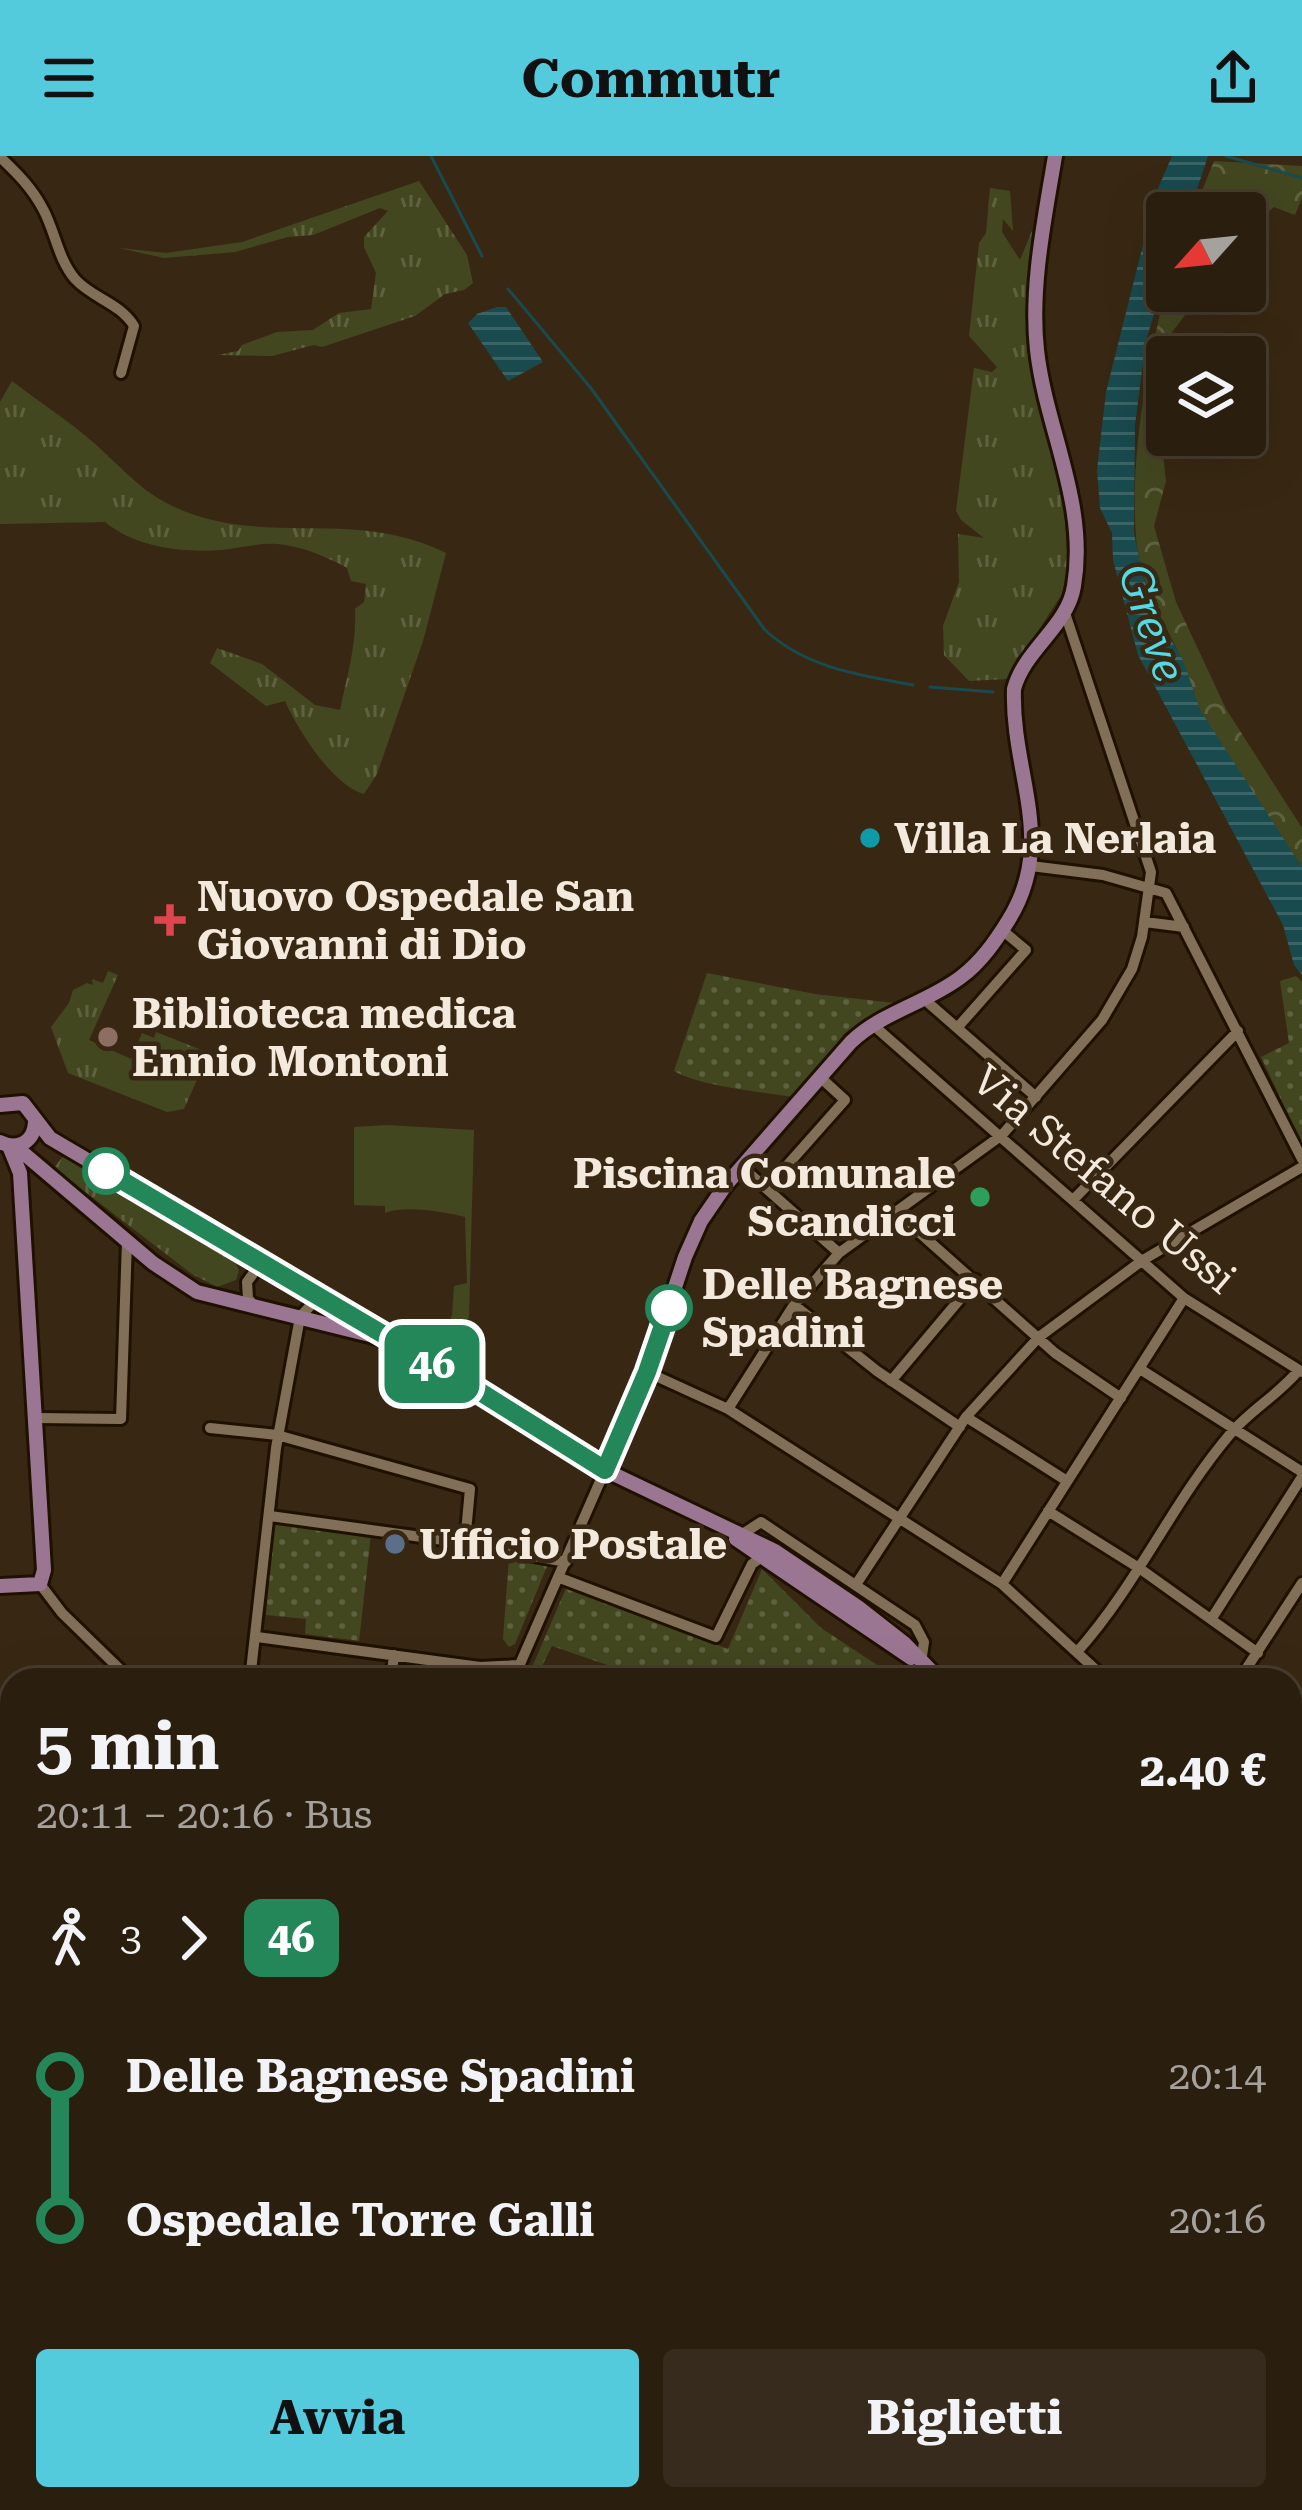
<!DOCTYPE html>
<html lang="it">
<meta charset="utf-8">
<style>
body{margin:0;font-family:"Roboto Serif",serif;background:#362b1c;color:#f1f3f6;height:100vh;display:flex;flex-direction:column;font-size:45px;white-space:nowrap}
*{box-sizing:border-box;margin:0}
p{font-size:39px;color:#a5a29e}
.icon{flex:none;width:66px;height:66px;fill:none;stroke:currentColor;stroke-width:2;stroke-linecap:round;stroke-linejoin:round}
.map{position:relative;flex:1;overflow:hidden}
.panel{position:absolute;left:0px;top:1512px;width:1302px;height:843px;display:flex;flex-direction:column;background:#2a1e0e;border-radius:36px 36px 0 0;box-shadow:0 12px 48px #0002,0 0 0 3px #463c2e}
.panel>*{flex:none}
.badge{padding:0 24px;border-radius:18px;font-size:42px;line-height:78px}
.needle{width:78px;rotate:243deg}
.controls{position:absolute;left:1146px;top:36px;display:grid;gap:24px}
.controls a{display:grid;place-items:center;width:120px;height:120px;border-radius:12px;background:#2a1e0e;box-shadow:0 12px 48px #0002,0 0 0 3px #463c2e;font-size:60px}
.map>.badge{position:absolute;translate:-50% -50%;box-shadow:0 0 0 6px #fff}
.legs{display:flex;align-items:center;gap:18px;height:132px;padding:0 36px;font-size:39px}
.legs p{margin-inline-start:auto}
.summary{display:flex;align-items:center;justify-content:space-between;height:204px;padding:0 36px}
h1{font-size:66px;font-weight:700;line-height:90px}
.cta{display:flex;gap:24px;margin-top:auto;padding:24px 36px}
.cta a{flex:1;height:138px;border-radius:12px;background:#54cadd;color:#111;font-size:48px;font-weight:700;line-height:138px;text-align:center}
.cta a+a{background:#362b1c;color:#f1f3f6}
ul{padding:0 36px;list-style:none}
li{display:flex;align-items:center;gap:42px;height:144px;font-size:45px}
li i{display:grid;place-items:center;width:18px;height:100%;margin:0 15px;background:currentColor}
li i::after{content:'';width:30px;height:30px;margin:-15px;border:9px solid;border-radius:50%;background:#2a1e0e}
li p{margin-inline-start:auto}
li:first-child i{background:linear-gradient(#0000 50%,currentColor 0)}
li:last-child i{background:linear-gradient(currentColor 50%,#0000 0)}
header{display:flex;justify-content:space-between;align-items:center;height:156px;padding:0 36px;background:#54cadd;color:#111;font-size:54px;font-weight:700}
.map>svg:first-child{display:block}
</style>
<header><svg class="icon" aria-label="menu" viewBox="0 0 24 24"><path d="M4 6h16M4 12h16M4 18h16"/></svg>Commutr<svg class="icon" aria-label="share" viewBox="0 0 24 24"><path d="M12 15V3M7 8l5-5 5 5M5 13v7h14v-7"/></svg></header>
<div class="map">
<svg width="1302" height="2354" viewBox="0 0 1302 2354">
<defs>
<pattern id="grass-tufts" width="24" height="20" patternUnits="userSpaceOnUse" patternTransform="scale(3)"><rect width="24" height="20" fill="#434720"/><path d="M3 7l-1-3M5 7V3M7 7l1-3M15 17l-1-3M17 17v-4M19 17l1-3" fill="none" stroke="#5f6240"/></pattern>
<pattern id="forest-crowns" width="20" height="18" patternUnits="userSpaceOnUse" patternTransform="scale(3)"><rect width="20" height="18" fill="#434720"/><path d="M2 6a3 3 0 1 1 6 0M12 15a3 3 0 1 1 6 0" fill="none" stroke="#5f6240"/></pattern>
<pattern id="park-dots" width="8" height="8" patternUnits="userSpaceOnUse" patternTransform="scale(3)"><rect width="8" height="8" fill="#434720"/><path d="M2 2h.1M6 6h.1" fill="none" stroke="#5f6240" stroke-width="1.8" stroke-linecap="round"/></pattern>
<pattern id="water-rules" width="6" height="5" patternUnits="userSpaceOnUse" patternTransform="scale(3)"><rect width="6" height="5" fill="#194a4e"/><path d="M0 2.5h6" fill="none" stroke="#3b6467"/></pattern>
</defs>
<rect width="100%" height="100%" fill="#382813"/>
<path fill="url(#grass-tufts)" d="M419,25L467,99L473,127L464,134L445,138L415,160L322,191L314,189L272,200L218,199L238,195L242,189L277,176L313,174L339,157L371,153L376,117L364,91V81L388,55L380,52L313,79L288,81L235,96L164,102L119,92L166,97L242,86Z
M990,32L1010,35L1013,75L1003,63L1002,76L1020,104L1032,75L1035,83L1028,195L1063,337L1068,409L1062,438L1007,523L969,525L944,499L943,470L959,426L958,378L984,382L961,364L956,355L974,212L992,216L997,211L969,180L979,87L986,77Z
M12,225C39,246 69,265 94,287C136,325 150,347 208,363C291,384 363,356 446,397L423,485L377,618L364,638C333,630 298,574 285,545L266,550L210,507L217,492L262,508L315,549L340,554C347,520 357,488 355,453L364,446L366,428L351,425L347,412C325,400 302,390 277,388C259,387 239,392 221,394C182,397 135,391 105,366L0,368V246Z
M108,815L118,819L89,884L131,903L142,877L154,882L156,876L209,897L184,953L167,956L68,917L51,871L69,847L73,834L87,827L93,829L92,823L103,827Z
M64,999L232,1099L239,1114L236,1124L217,1131L192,1118L54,1012Z"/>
<path fill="url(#forest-crowns)" d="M1214,5L1302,10V42L1295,59L1274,51L1245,73V57H1193Z
M1167,127V135H1204L1172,176L1159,265L1166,325L1154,370L1176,446L1226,553L1302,672V711C1269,661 1232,611 1202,558C1193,542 1190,523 1183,507C1165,464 1139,430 1136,380C1130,294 1148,209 1167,127Z"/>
<path fill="url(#park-dots)" d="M707,817L815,838L894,847L845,877L794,941C762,936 699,930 674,915Z
M1296,820L1302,826V988L1261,901L1289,887L1280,825Z
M273,1365L371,1378L359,1485L305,1478L306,1463L266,1459Z
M509,1401L548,1408L515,1488L509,1491L503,1483Z
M762,1413L821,1472L900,1524H651L552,1490L542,1510L533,1509L567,1430L728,1493Z"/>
<path fill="#434720" d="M387,969L474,974L469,1162L443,1203L438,1198L440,1178L446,1174L452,1159L454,1130L467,1127L465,1061C444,1056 406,1049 385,1057V1050L354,1049V971Z"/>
<path fill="url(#water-rules)" d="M1172,0H1208C1203,15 1194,46 1185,57H1167V117L1146,184L1135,269L1134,377L1142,417L1157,461L1183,504L1200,554L1302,711V819L1294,809L1283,769L1138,499L1113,404L1112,377L1100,352L1097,314L1106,236L1156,37Z
M497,151H506L543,206L508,225L468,167L477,158Z"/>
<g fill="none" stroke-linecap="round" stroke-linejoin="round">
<path stroke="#194a4e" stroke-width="3" d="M431,0L482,100
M1226,0L1302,22
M508,133L590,231L765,474C806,512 859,519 913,529
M930,531L993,536"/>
<defs>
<path id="minor" d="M0,1C17,17 32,32 43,53C55,75 58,103 75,123C92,142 120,147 134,170L121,217
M1031,710L1103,719L1166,737L1302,1003
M1145,766L1184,771
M924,843L1036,941
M873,869L1184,1142L1302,1216
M957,872L1026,794L1002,774
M742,1011L839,1097
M767,1032L845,944L821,922
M1074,1043L1238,875
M895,1055L1055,1197L1121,1242
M794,1149L877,1215L960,1271
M254,1150L248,1142L247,1126L255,1115L269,1111
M1140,1213L1302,1316
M647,1216L728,1253L1002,1428L1107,1524
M891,1225L976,1124
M728,1253L794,1149L839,1097L1002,979L1102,864L1132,813L1142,781L1151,716L1064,454
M966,1261L1067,1325
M37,1262L121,1263L127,1085
M210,1272L277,1279L470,1333L465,1387
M1048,1355L1139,1412L1258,1497
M270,1360L465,1387L566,1406
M744,1377L761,1366L915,1469L924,1486L921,1507
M560,1422L716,1481L752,1408L763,1400
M857,1427L966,1261L1039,1181L1143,1104L1302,1011
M40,1428L62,1457L131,1524
M1002,1428L1184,1142
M1212,1462L1302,1321
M257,1481L480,1511L520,1509
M1077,1496C1137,1429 1173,1345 1231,1277C1251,1254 1279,1238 1299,1214
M483,1512L506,1524
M250,1524L276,1292L300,1161L311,1149L308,1134
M391,1524L394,1499
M513,1524L605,1314
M1239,1524L1302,1427
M1290,1819L1302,1824
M1290,1959L1295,1962L1302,1944
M1290,1976L1295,1962L1302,1966
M1290,2016L1302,2021
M1290,2153L1302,2157
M1290,2257L1302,2227
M856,2343L859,2354
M71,2354L83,2343
M445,2354L456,2343
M677,2354L678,2343
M929,2354L931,2343
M1146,2354L1147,2343
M1247,2354L1249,2343
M1264,2354L1266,2343"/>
<path id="major" d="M0,949L23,947L50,982L474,1232L605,1314L775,1395L858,1451L904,1487L940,1524
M0,986C18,995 34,986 35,966
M15,990L153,1107L197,1136L378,1181
M605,1314L647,1216L685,1101L701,1065L725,1030L851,886C882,856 927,847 961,821C981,806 995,786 1008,765C1058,686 1011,617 1014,533C1024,494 1068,470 1074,430C1088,347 1046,274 1037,194C1030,131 1045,61 1055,0
M736,1383L911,1502
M0,1430L40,1428L44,1414L20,1017L9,990
M1290,1734L1302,1741"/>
</defs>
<use href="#minor" stroke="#1f1100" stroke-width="16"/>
<use href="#major" stroke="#1f1100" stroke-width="20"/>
<use href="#minor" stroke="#826f58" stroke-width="10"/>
<use href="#major" stroke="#9b7692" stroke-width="14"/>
</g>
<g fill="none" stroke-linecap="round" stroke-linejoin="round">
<defs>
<path id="line-1" d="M106,1015L474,1232L605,1314L647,1216L669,1152"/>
</defs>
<use href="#line-1" stroke="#fff" stroke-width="27"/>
<use href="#line-1" stroke="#238759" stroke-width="18"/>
</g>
<circle fill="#0f9aa8" stroke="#382813" stroke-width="4.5" cx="870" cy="682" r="12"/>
<path fill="#e0444e" stroke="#382813" stroke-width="4.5" d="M164 746h12v12h12v12h-12v12h-12v-12h-12v-12h12z"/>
<circle fill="#8d6e63" stroke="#382813" stroke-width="4.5" cx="108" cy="881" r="12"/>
<g fill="#fff" stroke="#238759" stroke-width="6">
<circle cx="106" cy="1015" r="21"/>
<circle cx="669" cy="1152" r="21"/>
</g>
<circle fill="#2e9e5b" stroke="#382813" stroke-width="4.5" cx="980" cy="1041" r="12"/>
<circle fill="#5c6f8a" stroke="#382813" stroke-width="4.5" cx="395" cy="1388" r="12"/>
<g text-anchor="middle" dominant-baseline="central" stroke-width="9" stroke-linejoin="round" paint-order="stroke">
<g font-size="42" font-weight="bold" fill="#f3e9dc" stroke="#382813" text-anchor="start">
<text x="894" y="682">Villa La Nerlaia</text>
<text x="197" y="740">Nuovo Ospedale San<tspan x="197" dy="48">Giovanni di Dio</tspan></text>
<text x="132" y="857">Biblioteca medica<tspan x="132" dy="48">Ennio Montoni</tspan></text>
<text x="956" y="1017" text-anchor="end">Piscina Comunale<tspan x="956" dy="48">Scandicci</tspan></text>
<text x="419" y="1388">Ufficio Postale</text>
</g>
<g font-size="42" fill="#f3e9dc" stroke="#382813">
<text transform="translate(1104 1023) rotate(40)">Via Stefano Ussi</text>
</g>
<g font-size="42" font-weight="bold" fill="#f3e9dc" stroke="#382813" text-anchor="start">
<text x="702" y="1128">Delle Bagnese<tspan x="702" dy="48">Spadini</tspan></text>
</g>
<g font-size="45" font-style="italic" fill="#52dbe5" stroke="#382813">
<text transform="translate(1152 467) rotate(71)">Greve</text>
</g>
</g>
</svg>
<div class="controls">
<a><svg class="needle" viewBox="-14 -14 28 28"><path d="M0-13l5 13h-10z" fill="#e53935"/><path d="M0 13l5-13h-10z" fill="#a5a29e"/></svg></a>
<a><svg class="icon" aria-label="layers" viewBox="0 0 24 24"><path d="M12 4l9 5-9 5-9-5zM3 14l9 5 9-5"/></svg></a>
</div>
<b class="badge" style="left:432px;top:1208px;background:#238759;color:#fff">46</b>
<section class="panel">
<div class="summary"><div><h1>5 min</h1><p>20:11 – 20:16 · Bus</p></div><b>2.40 €</b></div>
<div class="legs"><svg class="icon" aria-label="walk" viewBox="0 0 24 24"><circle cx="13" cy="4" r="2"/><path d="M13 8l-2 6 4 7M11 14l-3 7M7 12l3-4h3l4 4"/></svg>3<svg class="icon" aria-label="forward" viewBox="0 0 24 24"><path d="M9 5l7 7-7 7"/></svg><b class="badge" style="background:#238759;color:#fff">46</b></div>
<ul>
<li><i style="color:#238759"></i><b>Delle Bagnese Spadini</b><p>20:14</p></li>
<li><i style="color:#238759"></i><b>Ospedale Torre Galli</b><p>20:16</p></li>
</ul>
<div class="cta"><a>Avvia</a><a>Biglietti</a></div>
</section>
</div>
